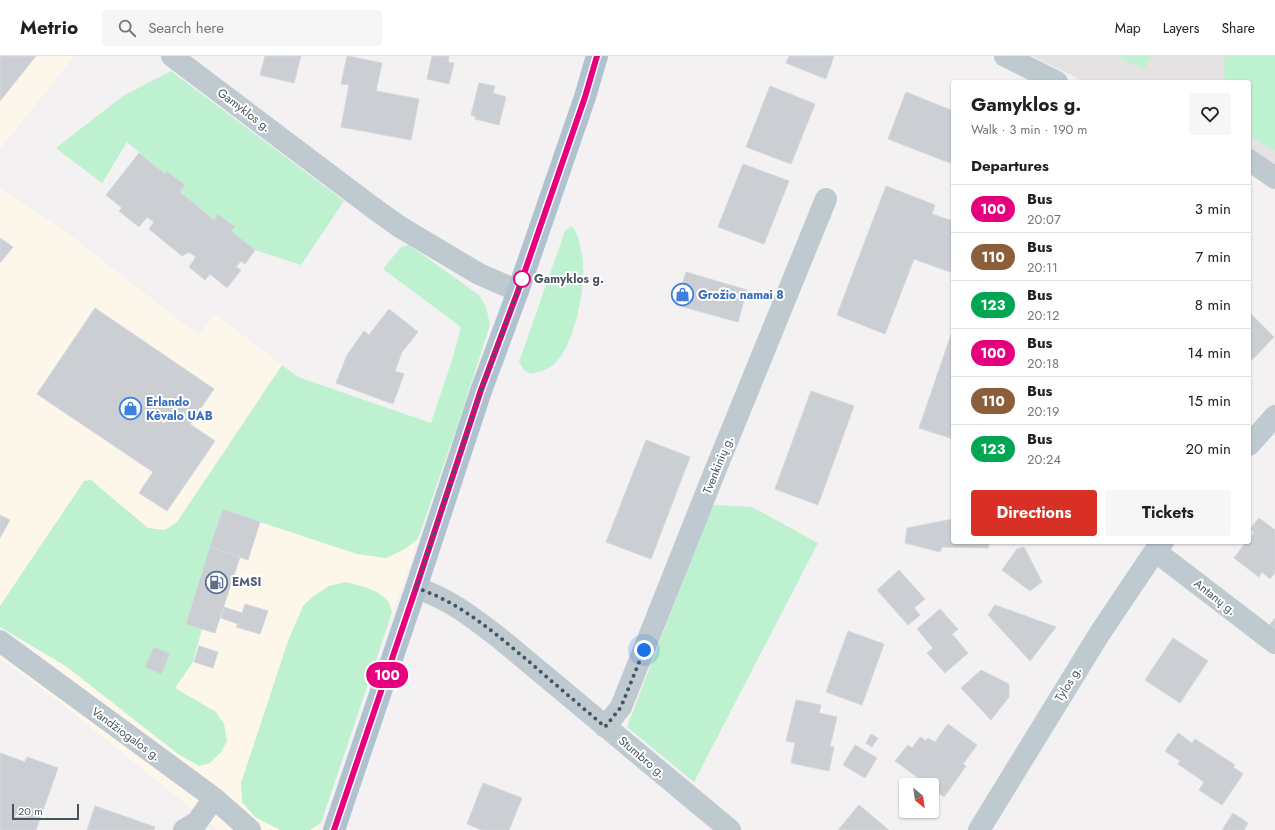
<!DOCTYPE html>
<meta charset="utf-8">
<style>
body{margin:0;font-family:Jost,sans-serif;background:#f6f6f6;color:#202124;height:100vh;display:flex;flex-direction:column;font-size:15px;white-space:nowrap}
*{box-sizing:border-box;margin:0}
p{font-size:13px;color:#757577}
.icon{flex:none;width:22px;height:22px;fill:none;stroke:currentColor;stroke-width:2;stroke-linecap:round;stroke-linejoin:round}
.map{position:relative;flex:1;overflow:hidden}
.details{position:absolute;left:951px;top:24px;width:300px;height:464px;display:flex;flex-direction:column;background:#fff;border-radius:4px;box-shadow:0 1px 3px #0004}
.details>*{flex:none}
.badge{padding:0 8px;border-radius:13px;font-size:14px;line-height:26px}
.needle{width:26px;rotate:151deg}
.buttons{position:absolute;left:899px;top:722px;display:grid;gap:8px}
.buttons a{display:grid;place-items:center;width:40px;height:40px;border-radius:4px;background:#fff;box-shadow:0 1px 3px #0004;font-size:20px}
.scale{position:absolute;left:12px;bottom:10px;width:67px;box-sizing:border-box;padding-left:4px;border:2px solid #48555f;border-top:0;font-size:11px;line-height:14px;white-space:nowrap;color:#48555f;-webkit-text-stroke:3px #fff;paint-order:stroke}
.you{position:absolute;width:20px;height:20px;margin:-10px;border:3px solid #fff;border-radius:50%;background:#1a73e8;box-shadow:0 0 0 6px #1a73e833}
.map>.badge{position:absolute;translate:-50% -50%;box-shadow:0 0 0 2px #fff}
h2{padding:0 20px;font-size:15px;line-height:36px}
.round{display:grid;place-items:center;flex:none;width:42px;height:42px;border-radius:4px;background:#f6f6f6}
.head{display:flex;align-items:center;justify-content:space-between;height:68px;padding:0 20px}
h1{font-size:19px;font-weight:700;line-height:30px}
.primary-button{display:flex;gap:8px;margin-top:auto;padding:8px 20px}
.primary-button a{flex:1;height:46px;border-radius:4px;background:#d93025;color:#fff;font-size:16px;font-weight:700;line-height:46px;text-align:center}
.primary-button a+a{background:#f6f6f6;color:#202124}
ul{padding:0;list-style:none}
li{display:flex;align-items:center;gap:12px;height:48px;padding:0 20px;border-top:1px solid #e0e0e0}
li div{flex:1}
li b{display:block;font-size:15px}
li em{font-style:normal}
li .badge{min-width:44px;font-weight:700;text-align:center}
header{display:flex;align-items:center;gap:24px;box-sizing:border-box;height:56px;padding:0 20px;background:#fff;border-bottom:1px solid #e0e0e0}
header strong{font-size:19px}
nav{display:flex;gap:22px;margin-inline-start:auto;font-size:14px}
.search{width:280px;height:36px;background:#f6f6f6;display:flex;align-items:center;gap:10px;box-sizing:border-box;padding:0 14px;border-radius:4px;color:#757577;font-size:15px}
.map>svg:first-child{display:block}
</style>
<header>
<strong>Metrio</strong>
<div class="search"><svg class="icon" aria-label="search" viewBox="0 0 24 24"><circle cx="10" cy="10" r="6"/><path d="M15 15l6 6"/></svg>Search here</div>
<nav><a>Map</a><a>Layers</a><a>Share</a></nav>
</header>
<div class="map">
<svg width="1275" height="774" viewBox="0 0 1275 774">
<rect width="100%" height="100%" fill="#f3f1f1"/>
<path fill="#fdf7eb" d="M0,0H74L0,93Z
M0,132L57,169L198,279L215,258L298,321L431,367L459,365L318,774H218L48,637L0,603Z"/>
<path fill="#e4e2e3" d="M1032,0H1275V110L1249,96V26H1085Z"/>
<path fill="#bef1cf" d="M1116,0H1151L1144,13Z
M1226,0H1275V95L1249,80V26H1225L1224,6Z
M171,15L344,145L301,209L255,194L231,175L234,171L219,158L214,164L180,136L185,129L168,115L165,118L127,86L102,127L56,92L123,40Z
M571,170C577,175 578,181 580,189C582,198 584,210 583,220C583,243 572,294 553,309C547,314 538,316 531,318L524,314L519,306L565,175Z
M409,189L479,239L486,251L490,269L459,365L418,483L405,493L386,502L357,498L224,454L186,567L202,573L193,606L175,632L216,656L224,668L227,685L221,696L210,707L199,710L178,698L67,611L0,571V550L84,425L91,424L148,472L165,474L177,466L282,309L298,321L431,367L453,301L461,271L383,213L401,191Z
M712,449L752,451L818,487L694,726L627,671Z
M346,526C360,530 378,533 388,545C390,548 391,553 392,557L321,767L310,774H280L255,761L242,746L241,727L288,585L303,550L312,541L329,530Z"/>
<path fill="#cbced3" stroke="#d5d7dc" d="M0,0H36L0,45Z
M265,0H301L294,27L260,19Z
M347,0L382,7L376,35L419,43L411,84L341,71L349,29L341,28Z
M432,0H449L448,6L454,7L449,28L427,23Z
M789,0H834L826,23L786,7Z
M479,27L495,30L493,37L506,41L499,69L475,63L476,61L471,59Z
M770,30L815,48L791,108L746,91Z
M906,36L953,55V100L950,107L888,83Z
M139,97L165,118L167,115L185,129L180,136L214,164L218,158L235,171L231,175L255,194L245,208L241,205L236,211L241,214L227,232L210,218L205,224L189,211L196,201L189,196L182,200L149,173L154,166L147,161L139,171L119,155L122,152L106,139Z
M743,108L789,125L764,188L718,171Z
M886,130L935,149L932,158L953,165V217L914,203L885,278L837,259Z
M0,182L13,191L0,207Z
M686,216L747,234L738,266L676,249Z
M95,252L214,333L190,368L215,385L167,455L139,437L153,416L37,338Z
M389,253L418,276L402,296L395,315L404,318L393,348L336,327L347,299L364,275L369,279Z
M1249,256L1274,281L1252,304L1249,302Z
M953,273V383L919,372Z
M811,335L854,350L818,449L775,433Z
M646,384L690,401L651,503L606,486Z
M223,453L260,466L248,504L210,491Z
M0,459L10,464L0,482Z
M1259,462L1275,474V517L1270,523L1262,516L1259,521L1234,502L1246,486H1249V483L1254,476L1250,473Z
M953,463V486H990L988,492L942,491L940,496L905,487L907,472Z
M210,491L240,501L215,577L186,568Z
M1024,491L1042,526L1030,535L1002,514L1017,493Z
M899,514L925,543L914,552L920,559L908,569L877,534Z
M245,548L268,555L260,578L236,571L238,568L221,562L224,551L242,557Z
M995,549L1056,571L1030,605L988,559Z
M940,553L958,573L952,578L968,597L945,617L927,597L933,592L917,573Z
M1275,562V576L1268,571Z
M848,575L884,588L862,649L826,636Z
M1173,582L1208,605L1180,647L1145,624Z
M199,590L218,596L213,612L194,606Z
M154,591L170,598L161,618L145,611Z
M981,614L1009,628V641L991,664L961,632Z
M796,644L821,649L819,657L837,661L830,690L834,691L829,715L791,707L795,687L786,685Z
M948,668L977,689L963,708L966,710L944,741L932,732V729H928L895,705L908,689L912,692L920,681L926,685L928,682L935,686Z
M1178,677L1192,687L1195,683L1235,709L1233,711L1243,718L1222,749L1199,734L1204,726L1178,708L1180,705L1165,695Z
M871,678L878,682L872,691L866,687Z
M855,689L877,702L865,722L843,709Z
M0,697L25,706L27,701L58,712L36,774H0Z
M483,727L522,742L509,774H482L467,768Z
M859,749L889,774H838Z
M95,750L155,771L154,774H87Z
M1233,757L1248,767L1244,774H1222Z"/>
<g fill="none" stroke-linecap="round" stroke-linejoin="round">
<path stroke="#bec9d0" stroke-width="22" d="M172,0L372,151L400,171L479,218L518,235
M1005,0L1057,26
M1249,104L1275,122
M1249,389L1275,360
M1155,495L1275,587
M416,532C449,542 476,564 503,585L730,774
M0,585L214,742L250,774
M605,671L621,651L713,420L826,143
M184,774L197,766L214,742
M979,774L1100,577L1155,495L1163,486"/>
<path stroke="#b0c2d0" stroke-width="22" d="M334,774L416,532L481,335L518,235L585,41L597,0"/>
</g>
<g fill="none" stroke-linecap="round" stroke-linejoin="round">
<defs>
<path id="line" d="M334,774L416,532L481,334L518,235L585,41L597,0"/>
</defs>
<use href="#line" stroke="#fff" stroke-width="9"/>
<use href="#line" stroke="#e6007e" stroke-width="6"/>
<path stroke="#48555f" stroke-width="4" stroke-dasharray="0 7.2" d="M522,223L523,221L481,334L416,532C461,546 498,580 533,609C557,630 581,650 605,671L621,651L644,594"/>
</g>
<defs>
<symbol id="shop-ring" viewBox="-11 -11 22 22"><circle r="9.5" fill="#fff" stroke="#3f7fe0" stroke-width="1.5"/><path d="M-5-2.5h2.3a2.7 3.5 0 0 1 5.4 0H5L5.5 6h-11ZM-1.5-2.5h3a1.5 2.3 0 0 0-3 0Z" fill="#3f7fe0"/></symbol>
<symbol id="fuel-ring" viewBox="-11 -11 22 22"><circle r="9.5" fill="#fff" stroke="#5c6f8a" stroke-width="1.5"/><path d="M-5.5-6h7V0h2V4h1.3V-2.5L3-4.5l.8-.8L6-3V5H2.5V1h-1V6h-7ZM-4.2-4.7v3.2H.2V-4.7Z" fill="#5c6f8a"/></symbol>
</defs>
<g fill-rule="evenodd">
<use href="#shop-ring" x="670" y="226" width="25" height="25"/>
<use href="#shop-ring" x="118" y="340" width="25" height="25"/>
<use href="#fuel-ring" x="204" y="514" width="25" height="25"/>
</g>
<circle fill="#fff" stroke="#e6007e" stroke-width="2" cx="522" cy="223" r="8"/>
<g text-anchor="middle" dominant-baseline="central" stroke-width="4" stroke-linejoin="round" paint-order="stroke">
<g font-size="12" fill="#48555f" stroke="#fff">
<text transform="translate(244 54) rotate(37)">Gamyklos g.</text>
<text transform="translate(718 409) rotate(-68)">Tvenkinių g.</text>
<text transform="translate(1215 541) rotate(38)">Antanų g.</text>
<text transform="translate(1068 628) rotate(-58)">Tylos g.</text>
<text transform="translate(126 678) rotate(36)">Vandžiogalos g.</text>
<text transform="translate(642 701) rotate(40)">Stumbro g.</text>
</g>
<g font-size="12" font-weight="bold" fill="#48555f" stroke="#fff" text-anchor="start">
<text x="534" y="223">Gamyklos g.</text>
</g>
<g font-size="12" font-weight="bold" fill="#366cbe" stroke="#fff" text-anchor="start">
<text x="698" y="239">Grožio namai 8</text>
<text x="146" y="346">Erlando<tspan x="146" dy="14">Kėvalo UAB</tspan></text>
</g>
<g font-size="12" font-weight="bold" fill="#4e5e75" stroke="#fff" text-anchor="start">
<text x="232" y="526">EMSI</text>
</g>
</g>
</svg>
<div class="buttons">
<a><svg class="needle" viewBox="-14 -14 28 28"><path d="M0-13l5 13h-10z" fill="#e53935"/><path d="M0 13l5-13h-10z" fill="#757577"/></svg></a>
</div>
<div class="scale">20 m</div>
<div class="you" style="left:644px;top:594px"></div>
<b class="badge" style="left:387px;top:619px;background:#e6007e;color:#fff">100</b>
<section class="details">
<div class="head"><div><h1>Gamyklos g.</h1><p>Walk · 3 min · 190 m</p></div><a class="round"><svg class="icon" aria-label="heart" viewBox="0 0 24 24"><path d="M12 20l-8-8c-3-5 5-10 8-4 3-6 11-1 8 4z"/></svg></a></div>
<h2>Departures</h2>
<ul>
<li><span class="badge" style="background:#e6007e;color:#fff">100</span><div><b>Bus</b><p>20:07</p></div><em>3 min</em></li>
<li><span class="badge" style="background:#8b5e3c;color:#fff">110</span><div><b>Bus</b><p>20:11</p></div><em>7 min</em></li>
<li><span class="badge" style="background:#00a651;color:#fff">123</span><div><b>Bus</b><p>20:12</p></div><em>8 min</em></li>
<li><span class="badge" style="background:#e6007e;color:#fff">100</span><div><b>Bus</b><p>20:18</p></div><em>14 min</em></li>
<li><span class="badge" style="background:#8b5e3c;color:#fff">110</span><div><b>Bus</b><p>20:19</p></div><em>15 min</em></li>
<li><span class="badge" style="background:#00a651;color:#fff">123</span><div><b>Bus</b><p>20:24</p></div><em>20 min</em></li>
</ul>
<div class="primary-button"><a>Directions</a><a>Tickets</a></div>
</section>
</div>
